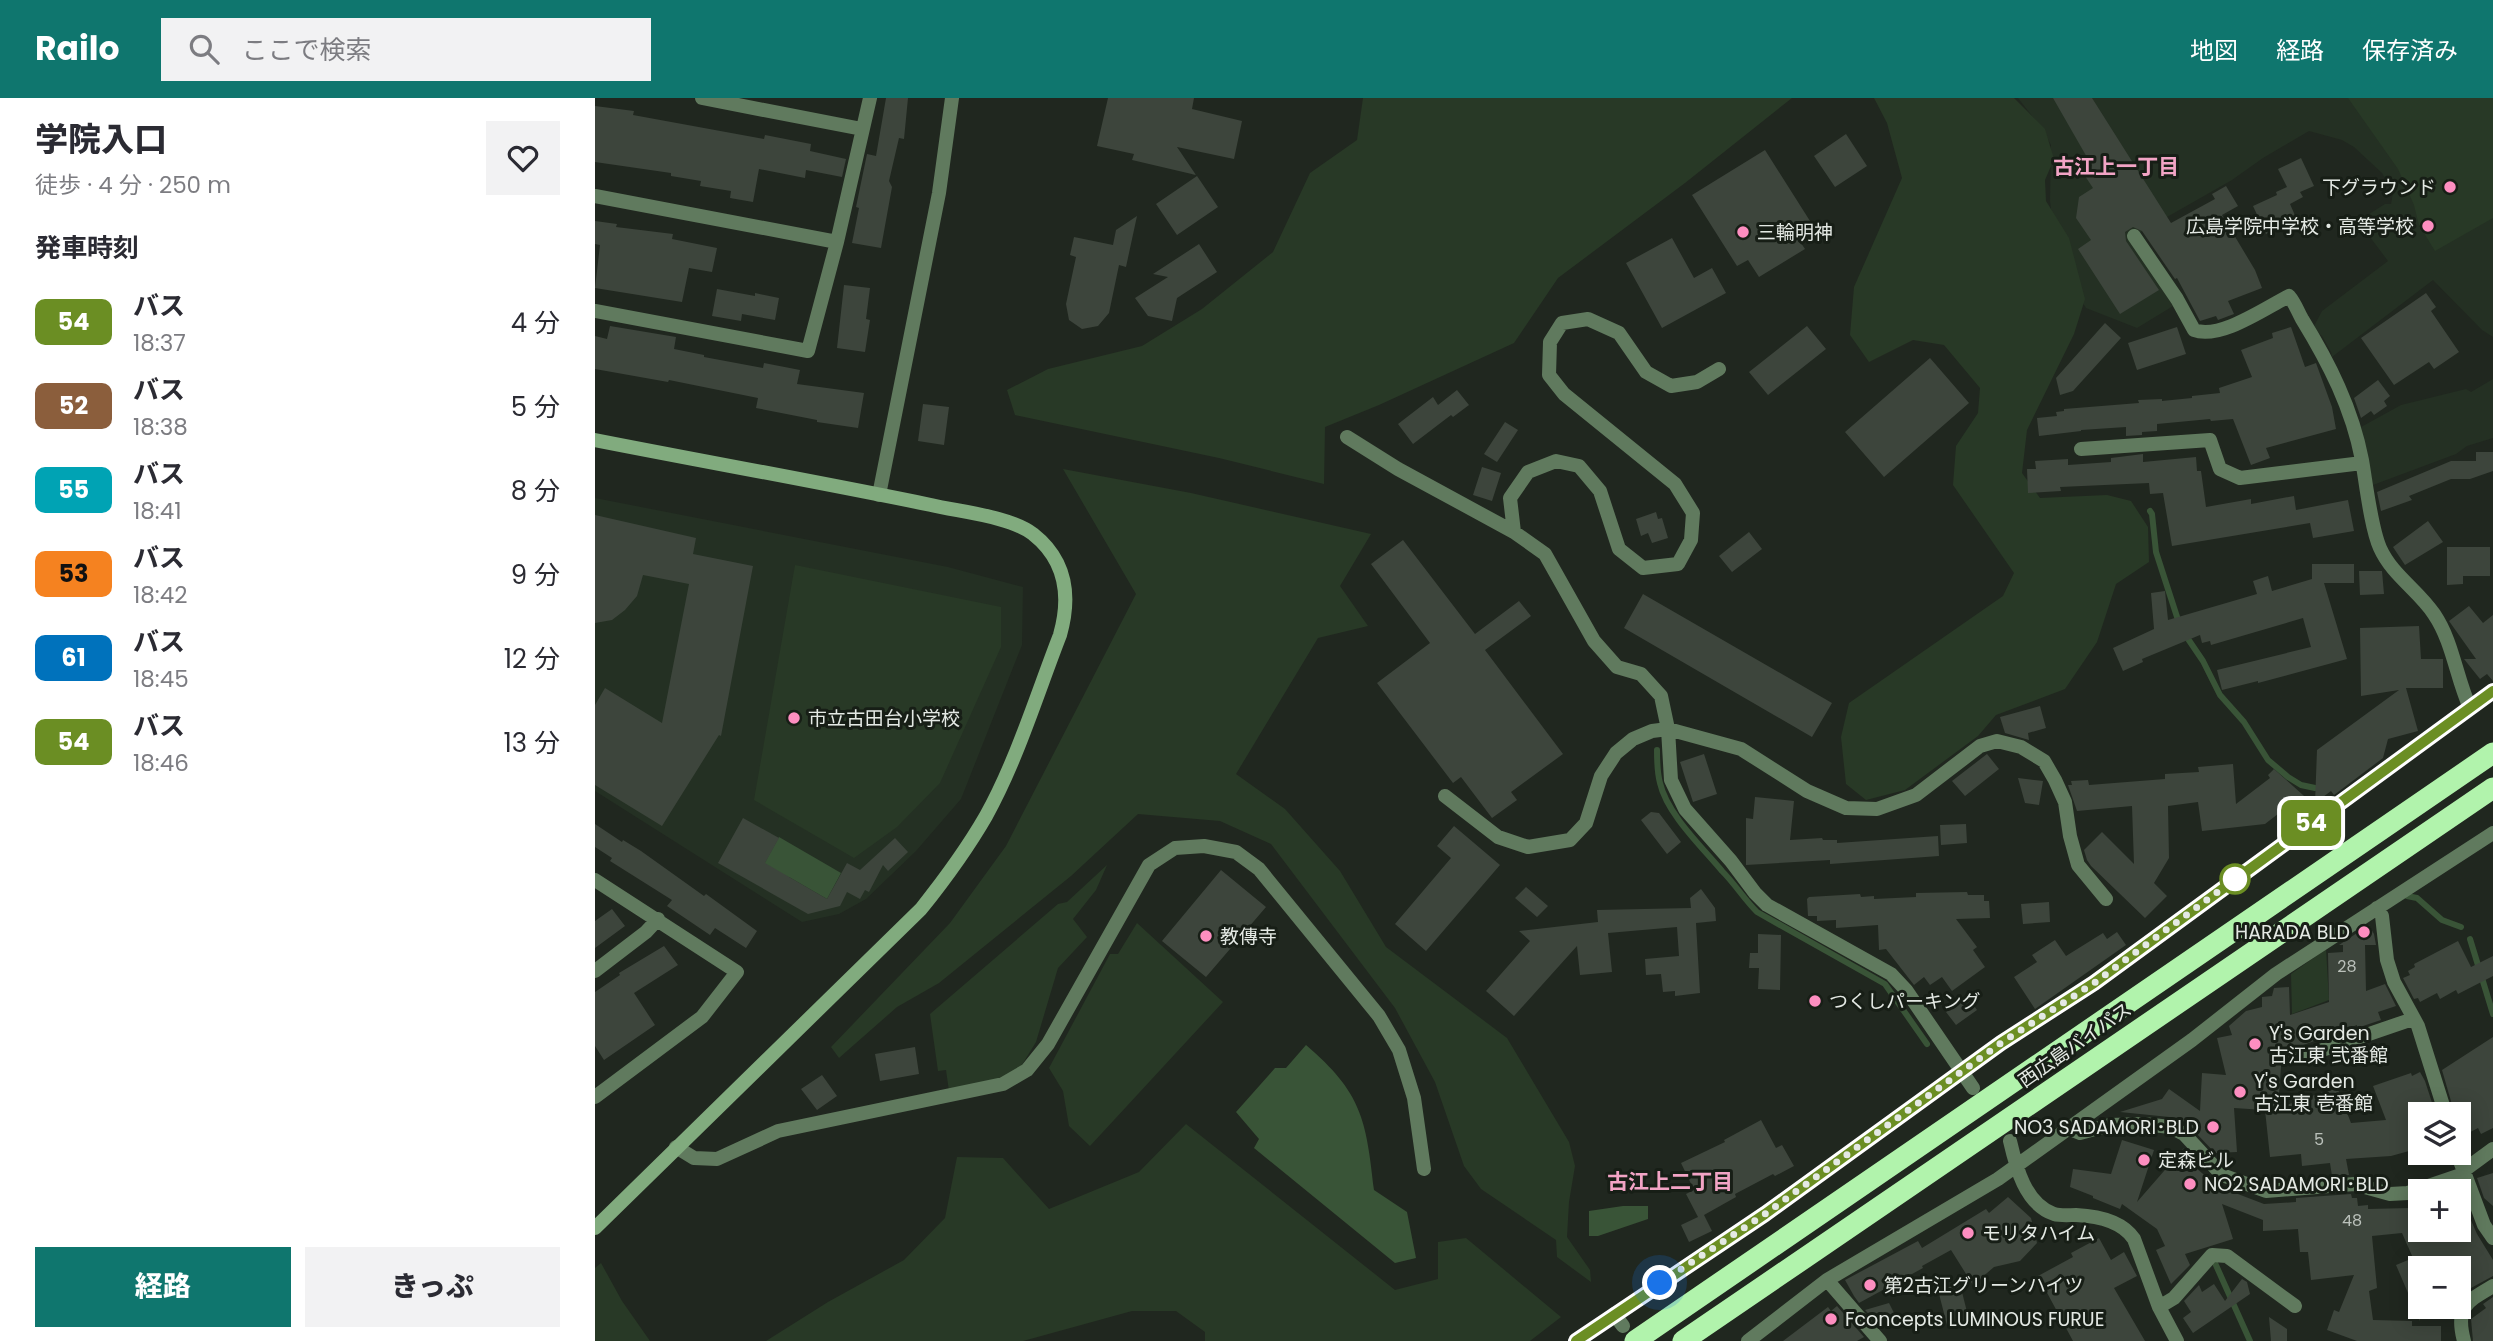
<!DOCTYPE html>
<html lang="ja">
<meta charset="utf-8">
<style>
body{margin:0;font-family:Poppins,"Noto Sans JP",sans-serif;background:#f2f2f3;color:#2b2b33;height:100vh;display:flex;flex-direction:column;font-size:26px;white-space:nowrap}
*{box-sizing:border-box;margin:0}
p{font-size:23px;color:#7c7c81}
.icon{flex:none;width:38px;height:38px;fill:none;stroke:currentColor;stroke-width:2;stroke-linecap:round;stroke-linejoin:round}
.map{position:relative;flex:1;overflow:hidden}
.drawer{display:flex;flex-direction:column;background:#fff;width:595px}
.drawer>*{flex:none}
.badge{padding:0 14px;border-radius:10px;font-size:24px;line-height:46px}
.controls{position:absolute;left:1813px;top:1004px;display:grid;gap:14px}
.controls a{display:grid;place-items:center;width:63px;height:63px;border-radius:0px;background:#fff;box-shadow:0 4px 18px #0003;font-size:35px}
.you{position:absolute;width:35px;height:35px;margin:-18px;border:5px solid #fff;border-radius:50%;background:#1a73e8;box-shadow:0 0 0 10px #1a73e833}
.map>.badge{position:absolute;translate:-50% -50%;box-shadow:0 0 0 4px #fff}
h2{padding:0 35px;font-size:26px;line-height:63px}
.round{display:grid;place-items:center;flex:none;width:74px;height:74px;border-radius:0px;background:#f2f2f3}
.summary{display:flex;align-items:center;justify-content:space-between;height:119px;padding:0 35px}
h1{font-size:33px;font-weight:800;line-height:52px}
.action{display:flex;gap:14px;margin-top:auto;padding:14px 35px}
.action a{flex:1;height:80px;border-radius:0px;background:#0f766e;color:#fff;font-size:28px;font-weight:800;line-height:80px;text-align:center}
.action a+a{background:#f2f2f3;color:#2b2b33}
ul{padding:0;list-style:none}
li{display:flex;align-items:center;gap:21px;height:84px;padding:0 35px}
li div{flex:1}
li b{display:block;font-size:26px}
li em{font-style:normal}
li .badge{min-width:77px;font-weight:700;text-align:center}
header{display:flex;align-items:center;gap:42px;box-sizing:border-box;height:98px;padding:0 35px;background:#0f766e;color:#fff}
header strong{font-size:33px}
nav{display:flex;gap:38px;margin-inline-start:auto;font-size:24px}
.search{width:490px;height:63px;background:#f2f2f3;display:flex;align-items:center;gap:18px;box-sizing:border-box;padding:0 24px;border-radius:0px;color:#7c7c81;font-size:26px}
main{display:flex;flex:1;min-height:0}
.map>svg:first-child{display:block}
</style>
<header>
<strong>Railo</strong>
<div class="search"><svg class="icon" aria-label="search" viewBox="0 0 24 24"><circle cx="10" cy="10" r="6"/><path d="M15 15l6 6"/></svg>ここで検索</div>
<nav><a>地図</a><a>経路</a><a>保存済み</a></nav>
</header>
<main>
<section class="drawer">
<div class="summary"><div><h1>学院入口</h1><p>徒歩 · 4 分 · 250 m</p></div><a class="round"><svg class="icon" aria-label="heart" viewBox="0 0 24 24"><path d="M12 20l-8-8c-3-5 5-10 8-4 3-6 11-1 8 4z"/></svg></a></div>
<h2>発車時刻</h2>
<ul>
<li><span class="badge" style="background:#6b8e23;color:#fff">54</span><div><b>バス</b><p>18:37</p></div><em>4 分</em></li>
<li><span class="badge" style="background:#8b5e3c;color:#fff">52</span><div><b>バス</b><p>18:38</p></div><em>5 分</em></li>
<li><span class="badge" style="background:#00a3b4;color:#fff">55</span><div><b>バス</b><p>18:41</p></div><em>8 分</em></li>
<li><span class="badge" style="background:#f58220;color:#111">53</span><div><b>バス</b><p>18:42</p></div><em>9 分</em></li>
<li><span class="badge" style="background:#0072bc;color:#fff">61</span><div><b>バス</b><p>18:45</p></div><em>12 分</em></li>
<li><span class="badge" style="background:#6b8e23;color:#fff">54</span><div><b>バス</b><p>18:46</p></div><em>13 分</em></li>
</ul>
<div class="action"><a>経路</a><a>きっぷ</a></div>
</section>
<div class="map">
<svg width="1898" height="1243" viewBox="0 0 1898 1243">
<rect width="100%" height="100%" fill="#20271f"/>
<path fill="#243023" d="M1423,0H1898V239L1887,232L1838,182L1737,259L1736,254L1727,238L1718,230L1727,213L1793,163L1763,123L1790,106H1796L1798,95L1787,75L1759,49L1747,42L1714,33L1668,60L1637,82L1544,135L1588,202L1542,230L1491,210L1477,188L1459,134L1455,103L1456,47L1448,32Z
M1898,281V340L1872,348L1861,356L1778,387L1766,329L1806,307L1871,291L1876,294Z
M0,400L353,469L428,489L427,547L366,701L321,753L271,801L244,816L207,824L0,693Z"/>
<path fill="#283926" d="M768,0H1197L1090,85L963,180L919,245L784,307L730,329L729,386L624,360L420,317L412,292L453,271L547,248L607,211L678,154L715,75L762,42Z
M1279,0H1419L1450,31L1459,61L1450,82L1451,103L1474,140L1490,201L1479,236L1432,332L1427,375L1445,400L1512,397L1536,403L1553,429L1554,464L1521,486L1502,544L1470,591L1401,617L1383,638L1310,692L1271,702L1251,686L1246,639L1254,605L1408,498L1419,475L1358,387L1361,348L1383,315L1385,290L1349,247L1318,242L1274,264L1255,237L1259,189L1307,80L1292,25Z
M1753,0H1898V120L1840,153L1824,127L1819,107L1803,71Z
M468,371L596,395L776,436L745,488L773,528L723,540L641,676L690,711L745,773L791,849L912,940L974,1044L980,1068L974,1104L972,1139L995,1172L996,1184L962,1159L961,1142L886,1091L869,1068L840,984L800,910L676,746L625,723L543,716L476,778L344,885L302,909L244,960L236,949L355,825L411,748L541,496Z
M200,467L406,509V549L345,685L302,729L259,760L159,702Z
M512,767L501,792L478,821L492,839L463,870L441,944L425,970L397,986L354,993L351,972L343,973L335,916L463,806L472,804Z
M542,825L628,904L495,1048L474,1028L468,993L454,970L515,856H523Z
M1731,851L1734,902L1697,916L1696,876Z
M591,1026L800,1192L843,1181V1144L871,1140L966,1219L935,1243H610V1234L581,1213H537L428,1243H171L233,1204L309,1162L350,1120L362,1059L408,1060L454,1111L544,1074Z
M6,1165L27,1203L55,1243H0V1170Z"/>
<path fill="#395437" d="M184,739L246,775L232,801L194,779L163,777Z
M711,947C767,995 771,1021 779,1092L812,1114L821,1160L800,1165L659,1050L664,1041L641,1014L680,970H691Z
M1028,1108H1053V1121L1003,1138H994V1113Z"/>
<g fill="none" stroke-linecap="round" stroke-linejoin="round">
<path stroke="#395437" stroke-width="6" d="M1555,413L1557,416L1561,454L1584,525
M1589,535L1608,563L1625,597L1649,624L1673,662L1693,679L1706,687L1720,690
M1062,652C1062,663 1062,674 1065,685C1072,716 1107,749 1127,773C1140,786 1149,801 1162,814L1290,886L1332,946
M1812,798L1822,800L1847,822L1866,829
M1875,841L1898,916
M1620,1165L1655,1243"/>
</g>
<path fill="#3d453c" d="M291,0H313L309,41L304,40L294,83L297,89L286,150L257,145L264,110L261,109L272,56L281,58Z
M513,0H599L597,11L647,23L639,61L582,49L601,77L537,62L539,56L502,48Z
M1458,0H1497L1576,125L1620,101L1617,96L1631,88L1643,108L1627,117L1660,172L1667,190L1633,203L1639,216L1623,222L1621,218L1605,223L1582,180L1580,181L1547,133L1538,129L1530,134L1531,143L1564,192L1525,216L1483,151L1496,142L1481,120L1484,99L1498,90L1488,75L1497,68Z
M0,8L39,13L38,17L169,41L170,37L216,46L215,53L251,61L247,79L211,72L210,80L164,71L158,104L135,100L136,93L105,88L106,83L76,78V75L0,64Z
M1251,36L1272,68L1240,89L1219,58Z
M1170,52L1215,123L1198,133L1210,151L1164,179L1153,162L1142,168L1097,97Z
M1706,60L1719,88L1705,94L1708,99L1695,106L1702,122L1671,136L1658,108L1682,97L1681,94L1692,89L1683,71Z
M602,78L623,109L582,137L561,106Z
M542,118L531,169L524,167L514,215L503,228L487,231L474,222L471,206L481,159L475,157L479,139L518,147L521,132Z
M0,123L22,126L21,129L78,136L77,141L122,150L117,174L94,170L87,204L0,190L5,147L0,146Z
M1077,140L1099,180L1117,170L1131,195L1067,230L1031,165Z
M604,146L622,174L582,200L577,223L553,218L540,200L573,179L558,176Z
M249,187L275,190L271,221L275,222L270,254L242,250Z
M122,191L160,198V195L184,200L180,222L147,216L146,223L117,218Z
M1831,195L1841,209L1836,213L1864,254L1839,271L1834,264L1799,287L1766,240Z
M1510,225L1526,240L1478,293L1465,297L1461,280Z
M15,228L81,239L79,251L109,257V259L168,270L169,265L205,272L202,286L269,295L263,330L222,324V322L161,310L163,300L74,282L73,284L0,271V238L12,241Z
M1212,228L1231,251L1173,297L1154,274Z
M1582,229L1591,256L1542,272L1533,245Z
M1696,229L1710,269L1721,265L1737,309L1741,331L1671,350L1675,360L1656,367L1638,321L1616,323L1615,321L1562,326V333L1547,334V337L1531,338V329L1486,332V333L1444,338L1442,320L1462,318L1461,314L1469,313V311L1544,305L1543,302L1567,301V303L1597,300V298L1625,295L1624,290L1657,279L1646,252L1678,240L1677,235Z
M1335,260L1374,305L1289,379L1250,334Z
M1783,282L1795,298L1789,303L1792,308L1779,317L1776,313L1766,320L1759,300Z
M862,292L874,307L858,319L856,317L818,346L803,326L838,299L843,307Z
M328,306L354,309L349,347L323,343Z
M910,324L923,332L902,364L889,356Z
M1881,354H1898V373L1875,381H1856L1814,398L1817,402L1786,413L1782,394L1856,363H1881Z
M1548,356V364L1601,359L1602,373H1606L1611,409L1656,401V406L1699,398L1701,412L1753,402L1759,433L1718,440L1715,425L1577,448L1568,395L1555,396L1554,385L1465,389L1466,393L1433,395L1432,371H1441L1440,363L1473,361V367L1516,364V360Z
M887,369L906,375L897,403L878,397Z
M1061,414L1063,421L1067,420L1073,440L1057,445L1053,435L1046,438L1041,421Z
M0,417L101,440L98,456L158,468L126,638L124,637L67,728L0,687V607L10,590L67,625L94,486L48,477L42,498L30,512L17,522L0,525Z
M1833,423L1848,444L1810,467L1798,449Z
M1154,434L1167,451L1137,474L1124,458Z
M808,442L880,536L924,503L936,518L890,552L968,656L916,694L922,702L897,720L866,679L858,685L782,585L835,545L776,466Z
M1852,449H1895V478H1868V486L1852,487Z
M1717,466H1759V485H1729L1752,561L1663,585V583L1627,592L1622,572L1716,549L1708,520L1616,547L1615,543L1607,545L1605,537L1547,561L1548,564L1528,573L1518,550L1559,531L1556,495L1570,493L1573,522L1662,496L1658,483L1673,478L1677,493L1717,481Z
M1764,473H1787L1789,496L1765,497Z
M1048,496L1237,605L1217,639L1029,530Z
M1874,508L1888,525L1898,517V583L1892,576L1885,581L1869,561H1881L1854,523Z
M1824,528L1826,561H1848V590H1811L1823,633L1793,641L1788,660L1739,697L1736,693L1720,705L1722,652L1804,592L1766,598L1765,530Z
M1445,608L1451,630L1433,635L1434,642L1410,635L1405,619Z
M1109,656L1122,696L1098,704L1085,664Z
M1392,656L1404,671L1370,698L1357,683Z
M1638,666L1641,706L1675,680L1673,677L1679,671L1718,706L1705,717L1696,706L1670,726L1607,733L1603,704L1573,708L1574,760L1559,785L1572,798L1550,820L1496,768L1492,762L1489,752L1507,734L1539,766L1537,708L1482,713L1473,687H1477L1476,683L1493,682L1494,687L1570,681V676L1604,674L1603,669Z
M1423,680L1448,683L1444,707L1430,705Z
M1160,699L1199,703L1195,742L1227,740L1228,742H1242V745L1343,738L1344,758L1235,766V762L1151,767V720L1158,721Z
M1056,714L1064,715L1086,744L1072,756L1046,722Z
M148,720L184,740L170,765L232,801L252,765L265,772L300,740L313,754L293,773L288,767L274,794L270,792L265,801L252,794L245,808L213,816L123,765Z
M0,726L27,744L28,742L46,753L109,798L111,796L162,833L151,850L120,830L115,837L72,808L77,802L15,763L17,760L0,749Z
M1371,726L1372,745L1346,747L1345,727Z
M859,728L905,767L831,853L800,826L856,760L842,748Z
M626,772L671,809L611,879L567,843Z
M931,789L953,808L942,819L920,800Z
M1106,791L1120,810L1121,823L1101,825L1105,895L1080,898V893L1068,894L1066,876L1051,877L1050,861L1084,858L1082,829L1013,835L1017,874L985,877L982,848L919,918L891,893L935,843L924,833L1003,824L1002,812L1096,810L1095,800Z
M1372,794L1373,797H1389V803H1394L1395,820L1361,821L1382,849L1378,852L1390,869L1357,893L1347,879L1335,887L1329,879L1319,887L1291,851L1284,852L1283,827L1241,830V822L1222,823V818H1213L1212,801L1214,799L1265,796L1266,799L1279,798V801L1321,799V795Z
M1454,804L1455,824L1428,826L1426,806Z
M17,811L30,828L0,850V823Z
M1774,827L1779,836L1781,847H1770L1771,893L1790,886L1801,908L1783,914L1786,922L1762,930V927L1687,955L1683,1010L1742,989L1756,1025L1791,1022L1778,988L1816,975L1817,978L1825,974L1830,983L1841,1017H1825V1050L1796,1058L1751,1061L1754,1077L1737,1078L1735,1065L1707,1068L1706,1056L1675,1059L1670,1012L1639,1010L1642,1054L1620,1055L1602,1036L1603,1034L1584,1020L1525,1014L1567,1001L1574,991L1605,1013L1607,975L1631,977L1622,940L1637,937L1634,928L1651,913L1667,909V899L1677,898L1679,890L1694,889L1695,917L1734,904L1733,855L1748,854V847H1744Z
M1522,834L1531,847L1440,911L1419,879L1442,864L1437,857L1460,842L1471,858L1508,835L1512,841Z
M1163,836L1186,837L1185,892L1163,891L1164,870H1154L1155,855H1163Z
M1863,843L1876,869L1898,858V878L1863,896L1861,892L1845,901L1842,895L1825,904L1823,900L1819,901L1808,880L1815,877L1813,873L1820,869L1819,866Z
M69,848L83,867L39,895L60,927L9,962L0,948V894L25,877L24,875Z
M1372,898L1382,912L1361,927L1351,914Z
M1898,939V1030L1886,1036L1883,1030L1864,1040V1017H1860L1847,972Z
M320,949L324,976L285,983L280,956Z
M227,977L242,998L222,1012L206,991Z
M1166,1022L1181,1050L1187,1047L1199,1068L1180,1078L1178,1076L1140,1096L1141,1099L1109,1117L1117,1133L1094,1144L1086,1127L1103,1119L1091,1096L1099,1092L1086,1065L1130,1044L1129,1042Z
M1527,1042L1559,1052L1542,1104L1589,1050L1595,1056L1586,1057L1622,1088L1669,1106L1701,1104V1100L1756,1096L1757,1100H1762L1763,1108L1773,1107V1111L1815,1110L1825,1106V1132H1864V1095L1882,1136L1898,1162V1178L1876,1190L1873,1185L1864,1189V1171H1825V1223L1801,1167L1818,1160L1807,1135L1777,1138L1782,1190L1774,1193L1778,1222L1817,1223V1228H1846V1243H1762L1732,1232L1739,1212L1744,1214L1759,1177L1716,1182L1713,1154H1705L1703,1131L1668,1133V1122L1627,1106L1638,1141L1590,1156L1595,1167L1576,1186L1561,1152L1570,1148L1562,1131L1527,1106L1525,1111L1498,1100V1098L1475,1089L1478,1071L1516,1076Z
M1898,1075V1108L1889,1100L1882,1080Z
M1413,1099L1436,1120L1442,1145L1425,1163L1399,1169L1378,1187L1356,1152L1327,1168L1328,1170L1264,1205L1259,1198L1250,1182L1323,1143L1327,1150L1391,1111L1394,1115Z
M1504,1140L1516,1162L1529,1154L1542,1178L1519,1190L1550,1243H1478L1443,1178L1478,1159L1476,1155Z
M1647,1181L1652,1184L1655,1196L1598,1235L1588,1220L1596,1214L1589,1203L1604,1187L1607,1194L1619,1186L1630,1203Z
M1365,1186L1374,1222L1352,1227L1343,1192Z
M1898,1199V1243H1878L1876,1221L1891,1210L1888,1206Z
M1294,1205L1302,1221L1286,1229L1270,1212Z
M1242,1208L1269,1239L1262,1243H1188L1233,1209L1236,1213Z
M1674,1219L1692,1231V1243H1676Z"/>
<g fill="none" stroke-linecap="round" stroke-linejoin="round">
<path stroke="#607a5e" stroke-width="14" d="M107,0L267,31
M0,98L242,144
M1539,138L1582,201L1599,232C1625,242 1670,210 1694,198C1700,205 1702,212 1707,221C1734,265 1757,310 1767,362C1771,385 1776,430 1785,450C1797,477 1823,492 1839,516C1858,544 1861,579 1875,610
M0,213L213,253L242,144L275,0
M1124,271L1102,284L1076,288L1051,274L1024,235L993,221L967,225L955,244L954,277L969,296L1080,386L1098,415L1096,442L1083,466L1048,470L1024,451L1005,393L984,368L961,363L933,374L915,400L919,434L950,456L999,543L1022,569L1046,576L1066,598L1073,631L1076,682L1090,711L1136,763L1160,795L1172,807L1296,876L1311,892L1378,990
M752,339L803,371L919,434
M1486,351L1615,342L1625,371L1645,380L1767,365
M284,397L344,95L357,0
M850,698L903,739L933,749L975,742L991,725L1006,678L1021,655L1038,641L1057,633L1073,631L1146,651L1212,693L1251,710L1282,711L1321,697L1385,648L1402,643L1426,649L1449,663L1460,682L1470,704L1475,738L1483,767L1511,801
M0,782L142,874L107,919L0,999
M1782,810L1787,818L1792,862L1799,884L1823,928L1851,1017
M0,873L51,834L63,821
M1704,960L1818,921
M1475,1031L1485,1035L1515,1027L1549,1026L1575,1029L1589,1036L1627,1077L1671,1093L1759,1086L1795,1096L1813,1095L1869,1076
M1415,1043C1421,1069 1430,1106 1459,1116C1466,1118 1474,1117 1481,1117C1502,1118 1527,1123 1539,1141L1564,1209L1582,1243
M81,1049L99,1060L122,1061L183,1033L408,986L432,972L453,946L554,767L580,750L609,748L641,754L664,771L784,918L804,952L819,1000L829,1071
M1862,1055L1889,1127L1898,1140
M1868,1073L1898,1051
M1232,1182L1285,1243
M1564,1209L1579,1200L1617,1157L1632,1158L1700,1208
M1019,1216L1028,1228
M981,1243L1169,1116L1406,945L1483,896L1898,593
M1153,1243L1232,1182L1403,1081L1597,942L1681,876L1898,735
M1869,1243C1860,1209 1871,1204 1898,1188"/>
<path stroke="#81ab7e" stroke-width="14" d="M0,342C112,364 224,384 336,407C365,414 414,418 438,436C471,462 476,498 465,537C442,596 422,662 391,718C372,751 350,781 326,811L0,1130"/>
<path stroke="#b1f3ac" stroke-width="21" d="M1040,1243L1898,655
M1088,1243L1898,690"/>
</g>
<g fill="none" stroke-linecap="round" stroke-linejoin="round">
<defs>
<path id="line" d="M981,1243L1170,1116L1406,945L1499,885L1898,593"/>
</defs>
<use href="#line" stroke="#fff" stroke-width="16"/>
<use href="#line" stroke="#6b8e23" stroke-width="10"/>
<path stroke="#e4e9e4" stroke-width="7" stroke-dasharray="0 12.6" d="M1065,1185L1170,1116L1406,945L1499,885L1643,779L1640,781"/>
</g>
<g fill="#fd8ec0" stroke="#171e16" stroke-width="2.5">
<circle cx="1855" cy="89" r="7"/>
<circle cx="1833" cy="128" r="7"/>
<circle cx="1148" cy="134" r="7"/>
<circle cx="199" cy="620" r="7"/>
<circle cx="1769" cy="834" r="7"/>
<circle cx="611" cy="838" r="7"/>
<circle cx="1220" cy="903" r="7"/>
<circle cx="1660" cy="946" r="7"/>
<circle cx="1645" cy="994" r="7"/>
<circle cx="1618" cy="1029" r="7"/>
<circle cx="1549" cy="1062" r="7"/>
<circle cx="1595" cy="1086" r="7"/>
<circle cx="1373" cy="1135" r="7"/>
<circle cx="1275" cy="1187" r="7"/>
<circle cx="1236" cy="1221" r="7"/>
</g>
<circle fill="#fff" stroke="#6b8e23" stroke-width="3.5" cx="1640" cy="781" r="14"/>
<g text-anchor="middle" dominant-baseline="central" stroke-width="6" stroke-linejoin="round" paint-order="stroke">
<g font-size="16" fill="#bac0ba">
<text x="1752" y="868">28</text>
<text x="1724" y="1041">5</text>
<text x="1757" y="1122">48</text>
</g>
<g font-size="19" fill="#e4e9e4" stroke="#171e16" text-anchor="start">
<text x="1841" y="89" text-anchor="end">下グラウンド</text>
<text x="1819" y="128" text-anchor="end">広島学院中学校・高等学校</text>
<text x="1162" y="134">三輪明神</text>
<text x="213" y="620">市立古田台小学校</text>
<text x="1755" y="834" text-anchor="end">HARADA BLD</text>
<text x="625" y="838">教傳寺</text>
<text x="1234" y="903">つくしパーキング</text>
<text x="1674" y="935">Y's Garden<tspan x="1674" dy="22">古江東 弐番館</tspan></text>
<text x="1659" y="983">Y's Garden<tspan x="1659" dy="22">古江東 壱番館</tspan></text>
<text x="1604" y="1029" text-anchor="end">NO3 SADAMORI･BLD</text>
<text x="1563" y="1062">定森ビル</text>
<text x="1609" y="1086">NO2 SADAMORI･BLD</text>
<text x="1387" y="1135">モリタハイム</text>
<text x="1289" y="1187">第2古江グリーンハイツ</text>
<text x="1250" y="1221">Fconcepts LUMINOUS FURUE</text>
</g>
<g font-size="19" fill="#e4e9e4" stroke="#171e16">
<text transform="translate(1480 947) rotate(-35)">西広島バイパス</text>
</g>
<g font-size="21" font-weight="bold" fill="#f2a4c5" stroke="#171e16">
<text x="1521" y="68">古江上一丁目</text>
<text x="1075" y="1083">古江上二丁目</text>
</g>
</g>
</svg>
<div class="controls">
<a><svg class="icon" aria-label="layers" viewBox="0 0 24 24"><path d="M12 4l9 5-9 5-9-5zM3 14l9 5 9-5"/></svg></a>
<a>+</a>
<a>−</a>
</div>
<div class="you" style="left:1065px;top:1185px"></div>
<b class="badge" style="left:1716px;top:725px;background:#6b8e23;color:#fff">54</b>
</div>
</main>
